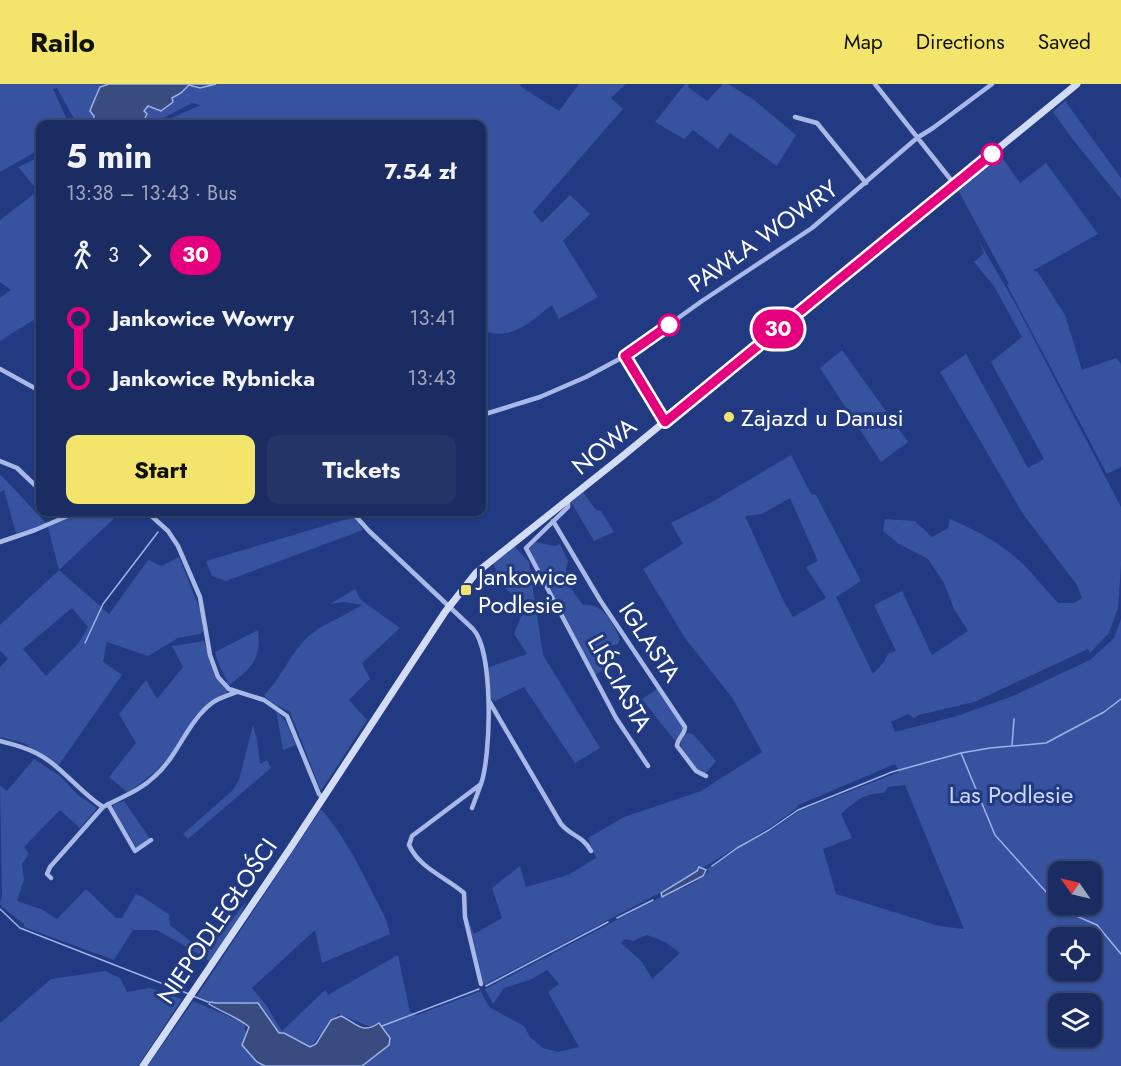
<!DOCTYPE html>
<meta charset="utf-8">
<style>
body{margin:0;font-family:Jost,sans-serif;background:#233467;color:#f1f3f6;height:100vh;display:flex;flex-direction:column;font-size:22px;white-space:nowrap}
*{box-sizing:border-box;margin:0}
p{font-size:20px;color:#9fa7bd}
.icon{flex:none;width:33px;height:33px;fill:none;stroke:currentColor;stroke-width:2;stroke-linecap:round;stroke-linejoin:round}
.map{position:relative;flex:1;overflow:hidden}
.drawer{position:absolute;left:36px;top:36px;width:450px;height:396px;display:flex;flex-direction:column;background:#1a2c61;border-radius:12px;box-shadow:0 2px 4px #0004,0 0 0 2px #384876}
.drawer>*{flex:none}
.badge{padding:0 12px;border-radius:20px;font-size:21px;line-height:39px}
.needle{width:39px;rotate:304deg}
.tools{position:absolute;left:1048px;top:777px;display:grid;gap:12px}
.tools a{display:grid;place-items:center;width:54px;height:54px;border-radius:12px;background:#1a2c61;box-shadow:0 2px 4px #0004,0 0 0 2px #384876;font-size:30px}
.map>.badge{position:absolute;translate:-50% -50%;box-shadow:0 0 0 3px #fff}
.legs{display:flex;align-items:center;gap:9px;height:66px;padding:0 30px;font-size:20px}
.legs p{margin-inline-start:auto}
.overview{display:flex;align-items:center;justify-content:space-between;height:102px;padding:0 30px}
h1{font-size:33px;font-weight:700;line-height:45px}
.button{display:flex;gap:12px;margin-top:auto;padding:12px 30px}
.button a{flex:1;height:69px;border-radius:12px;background:#f3e56b;color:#111;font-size:24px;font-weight:700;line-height:69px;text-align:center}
.button a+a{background:#233467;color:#f1f3f6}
ul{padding:0 30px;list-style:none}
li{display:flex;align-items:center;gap:21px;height:60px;font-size:22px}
li i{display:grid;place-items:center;width:9px;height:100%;margin:0 8px;background:currentColor}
li i::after{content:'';width:15px;height:15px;margin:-8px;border:4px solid;border-radius:50%;background:#1a2c61}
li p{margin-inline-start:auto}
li:first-child i{background:linear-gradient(#0000 50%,currentColor 0)}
li:last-child i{background:linear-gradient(currentColor 50%,#0000 0)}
header{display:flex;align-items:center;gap:36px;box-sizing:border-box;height:84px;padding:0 30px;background:#f3e56b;color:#111}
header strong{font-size:28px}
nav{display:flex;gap:33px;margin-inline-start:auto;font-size:21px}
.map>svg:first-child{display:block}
</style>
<header>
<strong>Railo</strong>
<nav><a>Map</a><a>Directions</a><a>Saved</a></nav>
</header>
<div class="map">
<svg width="1121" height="982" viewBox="0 0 1121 982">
<rect width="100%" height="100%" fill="#223a81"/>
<path fill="#37529f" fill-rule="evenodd" d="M0,0H109C106,2 102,2 100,4C92,11 94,32 93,40H77L57,4L53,5L69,40H40V65L0,88Z
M216,0H521L520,2L559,27L579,0H626L611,14L623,25L533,128L542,139L570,111L590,130L563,157L598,213L559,235L552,221C530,238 511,258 482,246V40H158L201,21L192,19L152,40H142L147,30L144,28L148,22L155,25L181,9L189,1L200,4Z
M685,0H689L688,3L707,17L723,0H728L754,16L796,51L777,82L730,49L718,65L693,46L684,55L655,38Z
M1065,17L1121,94V115L1074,57L1053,28Z
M999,69L1020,99L1046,79L1098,150L1034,186L1035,188L1037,187L1065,231L1082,286L1116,274L1121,280V383L1107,390L1007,201L1009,200L958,106Z
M40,73V232L0,257V214L11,206L0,198V136L38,107L18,83Z
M979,157L1016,221L1121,423V482L1118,524L1109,549L1090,569L1088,565L974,618L919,631L914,634L908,630L891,638L895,648L957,632L1013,612L1090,576L1114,554L1121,535V982H362L389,961L390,954L385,947L383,948L338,930L310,963L275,949L250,918L213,920L197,912L321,725C342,749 358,779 372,808C379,822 387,834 390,850L322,879L315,846L252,904L266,921L282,947L325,906L328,911L398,871L410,928L417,931L481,907L489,923L524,942L530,953L543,964L558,968L579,963L548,908L559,900L547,886L530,896L504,904L493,920L485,905L674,806C685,805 700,796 708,788L707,785L739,763L770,747L799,727L899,688L895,680L798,721L797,724L772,742L671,803L484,901L468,835L474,850L502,834L492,804L520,782L526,803L568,791L596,774L588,754L624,733L701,707L762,668L733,615L685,554L643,485L683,460L671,439L712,418L791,371L811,410L816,411L861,497L836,513L873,590L884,578L888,570L896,567L874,521L902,507L932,571L968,547L954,525L944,499L928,475L899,460L883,447L885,435L915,437L932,453L948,444L950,435C976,446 1002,460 1023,480C1035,492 1046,506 1058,519H1074L1082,514L1077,501L1023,430L940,288L966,270L1028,384L1044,375L991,278L1022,253L994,202L974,178L984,169ZM790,414L818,477L806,483L826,514L793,533L784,518L745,432L762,430ZM905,701L964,845L939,842L836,810L823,765L852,754L841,730C858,716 861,710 884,709L888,703ZM1059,788H1092V820H1059ZM647,851L665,858L680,869L652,895L642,878L621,859L625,855L633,857ZM1059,854H1092V886H1059ZM1059,920H1092V952H1059Z
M842,266L908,358L881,378L820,284Z
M0,390L47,440L16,449L4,406L0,408Z
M583,408L596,426L601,427L614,448L594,457L571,418Z
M83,428H121L59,486L109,530L148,476L162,482L179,473L200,526L203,547L200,550L178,554L148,572L107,558L103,578L122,591L58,682L24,659L0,653V583L8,575L0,566V541L59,486L48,443ZM72,524L88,543L78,560L46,592L23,565Z
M354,433L363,446L226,497L212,492L206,477Z
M536,458L554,462L560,460L568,477C562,495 572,506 583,521C603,518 613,539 620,555L618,560L608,563L618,577L595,591L529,465Z
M515,463L529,478L543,571L600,664L575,679L524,603L495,617L491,615L489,583L527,570L514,550L524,525L502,500L493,479Z
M355,505L361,516L400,544L362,579L370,595L349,616L367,636L321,707L290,628L271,618L264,611C280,596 288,574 303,558C319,540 342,534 362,521L344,518L330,520Z
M258,546C262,576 250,585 229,601L219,581L215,568Z
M204,557L216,594L227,604V609L212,617L195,632L169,673L155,688L128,709L109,693L136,659L119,630L146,596L157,615L183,583L172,562Z
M657,605L683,642L682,648L675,657L642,615Z
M276,626L286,638L296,661L283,666Z
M253,641L257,655L260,680L267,676L271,684L188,755L183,750L233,706L239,696Z
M687,649L693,650L716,677L707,688L703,690C693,683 682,669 680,658Z
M34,675L60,692L78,711L97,724L80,744L60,726L24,763L29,770L22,780L24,795L17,817L41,825L57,835L86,805L116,834H122L136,810C149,815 157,824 169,830L170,841L205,869L245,819L241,832L210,879L206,874L157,846H133L114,876L24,843V840L2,823L0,820L2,811L0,701L7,707Z
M124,717L151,756L137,764L113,724L114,720Z
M105,887L120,894L127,908L150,904L182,915L138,982H0V939L51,895Z
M193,917L244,939L250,972L291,982H148Z"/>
<path fill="#3a4b7f" stroke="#9db2e8" stroke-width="1.5" d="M109,0H216L200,4L189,1L181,9L172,14L173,18L161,27L148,22L144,27L147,30L142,40H93L94,32L90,27C92,21 97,10 100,3Z
M699,783L706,786L703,792L662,813L661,809L697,787Z
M210,918L216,919H258L279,949H284L310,963L316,960L331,936L341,932C357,939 361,951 379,939L390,954L389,961L362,982H265L257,978L242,961L249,943C238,933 221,928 209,920Z"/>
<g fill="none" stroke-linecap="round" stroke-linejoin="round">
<path stroke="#9db2e8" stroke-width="1.5" d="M85,559L103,520L158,448
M1012,661L1014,635
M961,669L990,664L1046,659L1104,628L1121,615
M712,782L737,764L769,746L798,726L892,688L961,669L995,751L1056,819
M0,825L20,844L189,910
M1074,831L1097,841L1121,870
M617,834L653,816
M486,902L608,838
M193,912L208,918
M382,942L479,905"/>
<path stroke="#a9b9e7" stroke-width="4.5" d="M875,0L955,101
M795,33L817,39L866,99
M625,272L665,338
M0,285L40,307
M482,331L540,313L586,293L625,272L702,217L812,144L917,54L933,44L992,0
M0,377L17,384L40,406
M568,416V423L526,464L616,634L648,682
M147,428L168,447L178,462L200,513L210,571L218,593L229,605L264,616L287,632L319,710L323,714
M352,428L369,447L473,545C494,567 491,672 481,700L412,752L409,761C420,785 446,793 464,809L465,833L481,900
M553,437L600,516L685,643C685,651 677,654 677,662L696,687L706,692
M0,458L35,446L77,428
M489,617L561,740C572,753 582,751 591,767
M0,657C12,660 25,663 36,669C62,682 79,708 103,723C121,713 140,707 155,692C178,672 187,638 212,619C219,614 229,611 237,608
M108,720L135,767L151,756
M472,724L481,700
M51,794L47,790L50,783L103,723"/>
<path stroke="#d3dcf6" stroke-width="7" d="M143,982L289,766L445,528L476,489L619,375L1077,0"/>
</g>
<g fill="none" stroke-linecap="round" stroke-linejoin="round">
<defs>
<path id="line-1" d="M669,241L625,272L665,338L992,70"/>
</defs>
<use href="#line-1" stroke="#fff" stroke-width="14"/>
<use href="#line-1" stroke="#e6007e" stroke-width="9"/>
</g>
<g fill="#fff" stroke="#e6007e" stroke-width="3">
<circle cx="992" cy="70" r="10"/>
<circle cx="669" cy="241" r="10"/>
</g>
<g fill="#f3e56b" stroke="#223a81" stroke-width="2">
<circle cx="729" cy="333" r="6"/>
<rect x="460" y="500" width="12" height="12" rx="3"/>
</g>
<g text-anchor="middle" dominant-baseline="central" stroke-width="6" stroke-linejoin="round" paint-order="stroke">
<g font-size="24" fill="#fff" stroke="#223a81">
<text transform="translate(763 152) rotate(-35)">PAWŁA WOWRY</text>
<text transform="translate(604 362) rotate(-39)">NOWA</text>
<text transform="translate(650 558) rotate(56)">IGLASTA</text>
<text transform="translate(620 599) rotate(61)">LIŚCIASTA</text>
<text transform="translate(217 837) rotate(-56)">NIEPODLEGŁOŚCI</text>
</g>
<g font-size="24" fill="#fff" stroke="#223a81" text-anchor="start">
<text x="741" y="333">Zajazd u Danusi</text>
<text x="478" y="492">Jankowice<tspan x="478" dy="28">Podlesie</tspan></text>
</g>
<g font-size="24" fill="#ccd7f6" stroke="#223a81">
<text x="1011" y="710">Las Podlesie</text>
</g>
</g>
</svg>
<div class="tools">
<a><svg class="needle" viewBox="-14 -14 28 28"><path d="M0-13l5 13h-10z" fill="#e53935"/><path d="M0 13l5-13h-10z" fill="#9fa7bd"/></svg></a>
<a><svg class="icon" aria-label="locate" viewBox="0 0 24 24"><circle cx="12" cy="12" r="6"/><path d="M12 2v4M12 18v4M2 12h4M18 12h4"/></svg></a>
<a><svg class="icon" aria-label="layers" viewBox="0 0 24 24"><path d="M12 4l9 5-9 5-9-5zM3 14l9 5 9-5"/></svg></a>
</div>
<b class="badge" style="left:778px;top:245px;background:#e6007e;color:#fff">30</b>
<section class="drawer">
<div class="overview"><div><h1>5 min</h1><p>13:38 – 13:43 · Bus</p></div><b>7.54 zł</b></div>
<div class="legs"><svg class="icon" aria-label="walk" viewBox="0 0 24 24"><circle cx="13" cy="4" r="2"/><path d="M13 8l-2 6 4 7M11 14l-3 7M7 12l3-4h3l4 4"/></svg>3<svg class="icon" aria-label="forward" viewBox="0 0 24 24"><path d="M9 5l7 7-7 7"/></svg><b class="badge" style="background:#e6007e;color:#fff">30</b></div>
<ul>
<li><i style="color:#e6007e"></i><b>Jankowice Wowry</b><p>13:41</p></li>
<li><i style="color:#e6007e"></i><b>Jankowice Rybnicka</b><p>13:43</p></li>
</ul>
<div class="button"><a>Start</a><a>Tickets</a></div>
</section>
</div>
